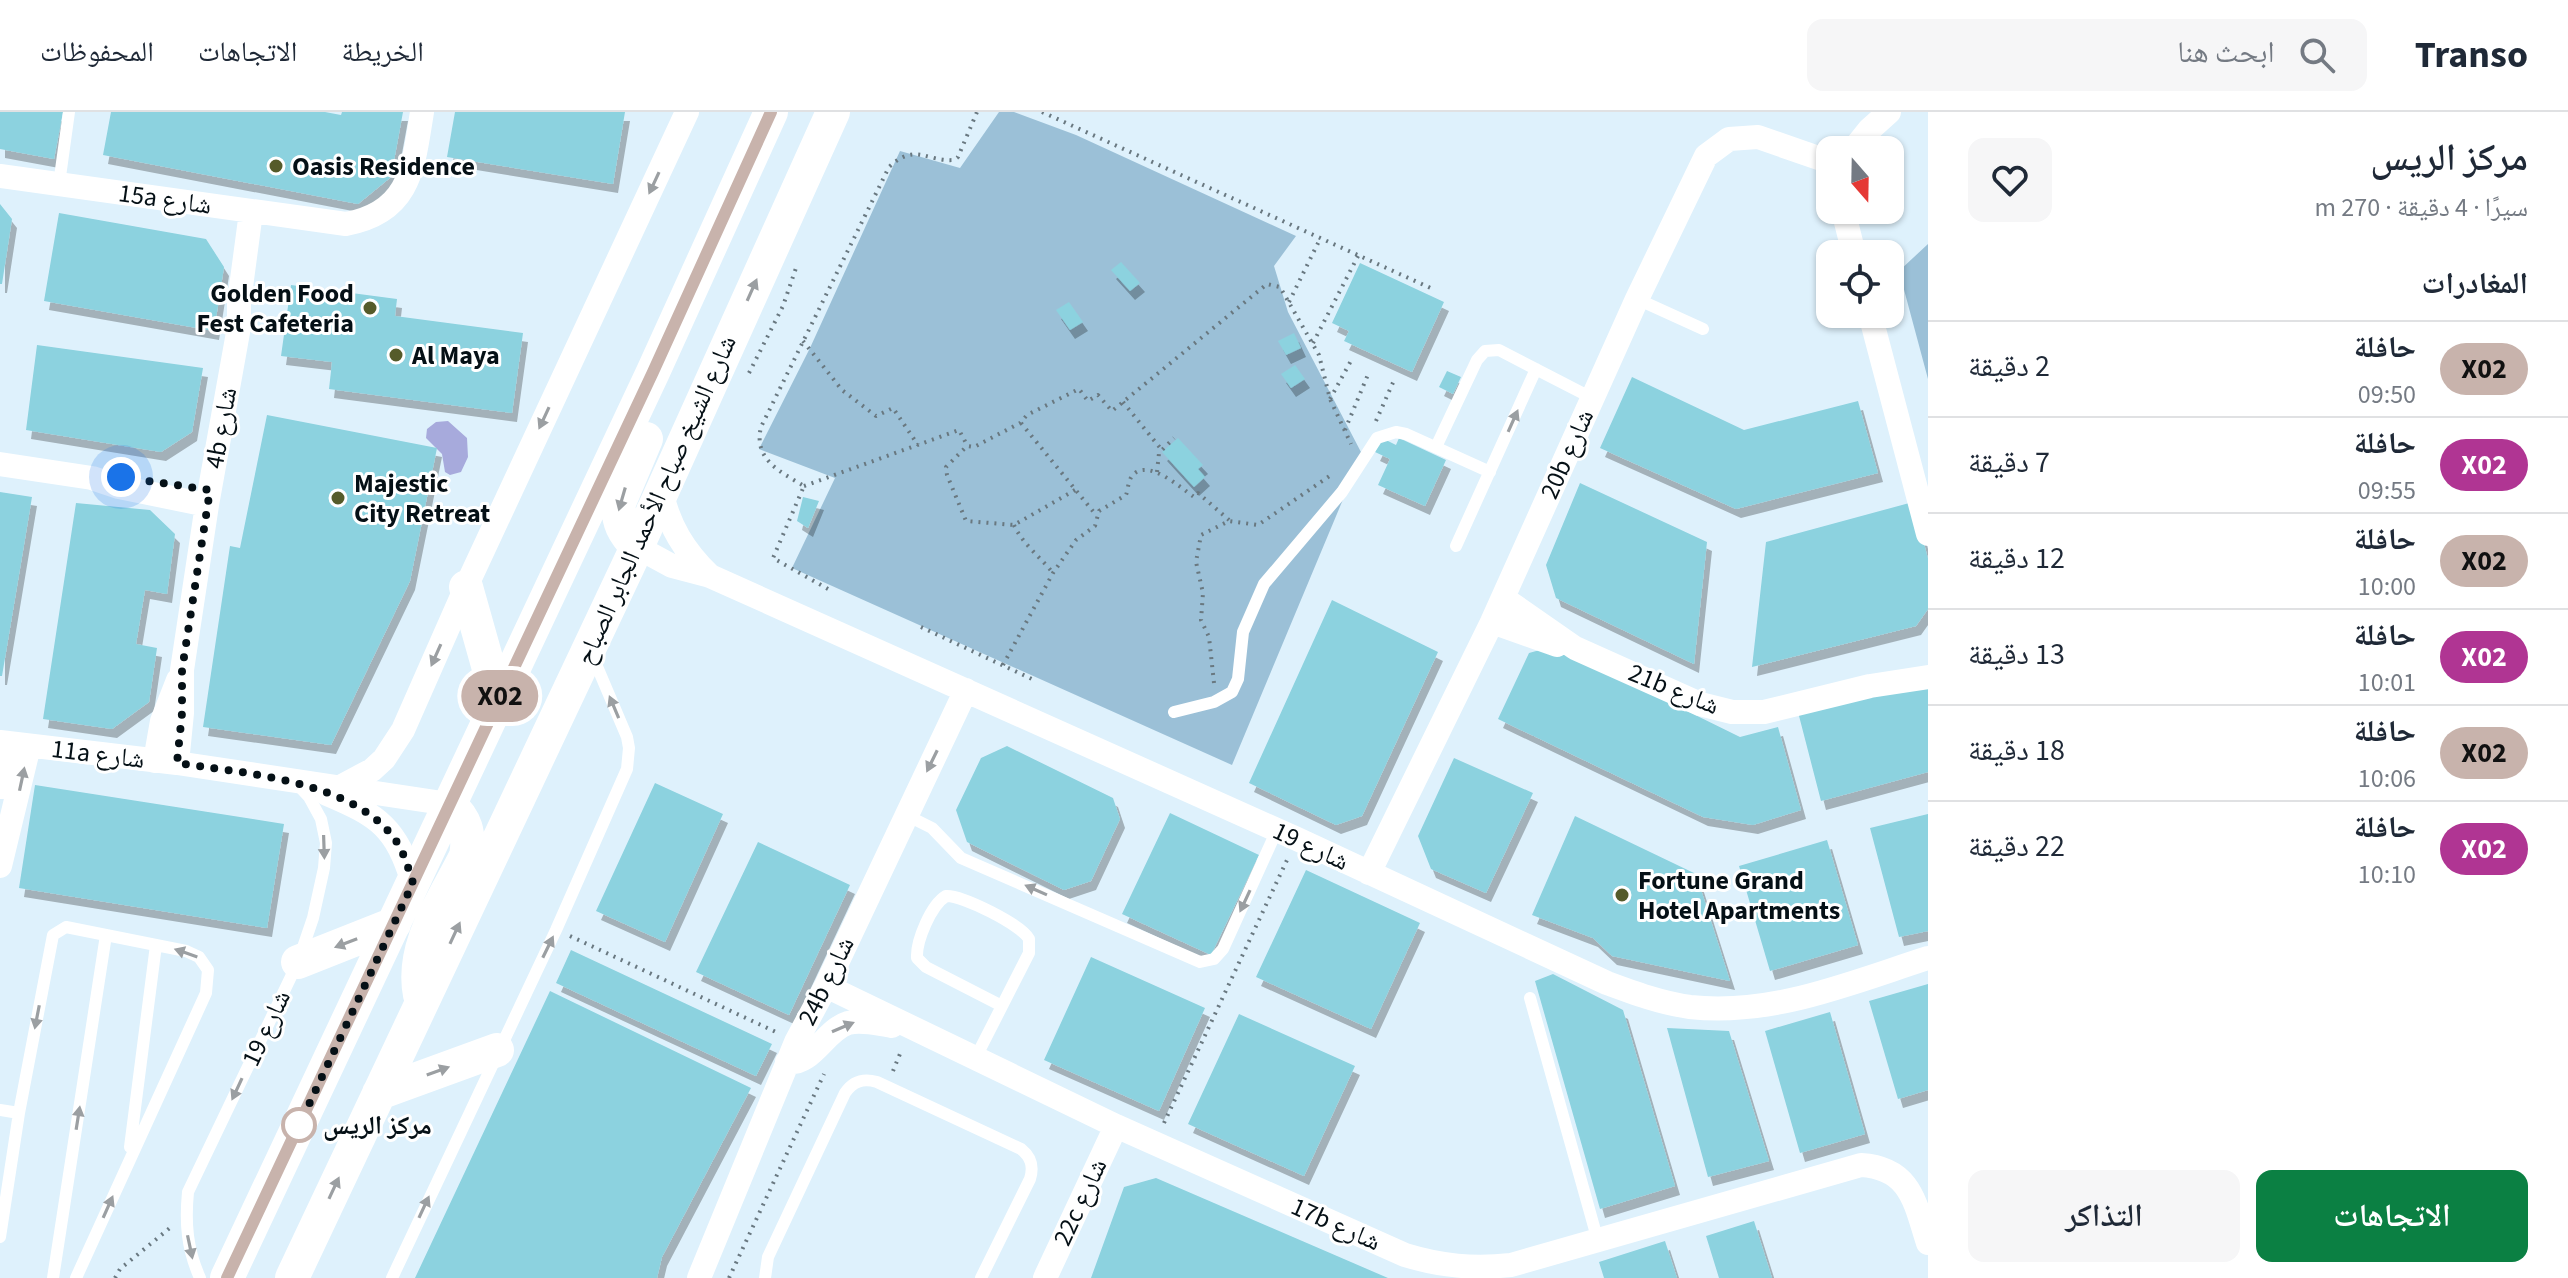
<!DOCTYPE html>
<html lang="ar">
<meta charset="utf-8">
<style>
body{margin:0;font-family:"Source Sans 3","Noto Naskh Arabic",sans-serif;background:#f6f6f7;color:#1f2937;direction:rtl;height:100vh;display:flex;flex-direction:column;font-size:30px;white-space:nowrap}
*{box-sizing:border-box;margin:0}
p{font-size:26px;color:#747a83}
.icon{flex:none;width:44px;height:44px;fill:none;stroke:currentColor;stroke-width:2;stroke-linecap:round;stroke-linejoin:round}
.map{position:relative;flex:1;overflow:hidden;direction:ltr}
.side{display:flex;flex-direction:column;background:#fff;width:640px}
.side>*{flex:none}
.badge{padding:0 16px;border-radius:26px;font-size:28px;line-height:52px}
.needle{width:52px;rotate:160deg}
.buttons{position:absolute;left:1816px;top:24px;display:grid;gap:16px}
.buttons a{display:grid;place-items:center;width:88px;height:88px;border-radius:16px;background:#fff;box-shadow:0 2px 6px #0004;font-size:40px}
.you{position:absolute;width:40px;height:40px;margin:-20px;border:6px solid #fff;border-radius:50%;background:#1a73e8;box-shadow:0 0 0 12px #1a73e833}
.map>.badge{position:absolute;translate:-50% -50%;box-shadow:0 0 0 4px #fff}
h2{padding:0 40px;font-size:30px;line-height:72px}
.round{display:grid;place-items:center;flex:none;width:84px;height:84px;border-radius:16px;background:#f6f6f7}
.summary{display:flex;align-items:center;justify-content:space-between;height:136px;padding:0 40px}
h1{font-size:38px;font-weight:600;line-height:60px}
.action{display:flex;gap:16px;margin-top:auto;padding:16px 40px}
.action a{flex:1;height:92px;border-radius:16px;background:#0b8043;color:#fff;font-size:32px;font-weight:600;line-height:92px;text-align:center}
.action a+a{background:#f6f6f7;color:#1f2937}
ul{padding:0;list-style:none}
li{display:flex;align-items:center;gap:24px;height:96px;padding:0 40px;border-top:2px solid #e0e1e3}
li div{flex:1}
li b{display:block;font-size:30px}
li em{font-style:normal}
li .badge{min-width:88px;font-weight:700;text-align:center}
header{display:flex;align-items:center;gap:48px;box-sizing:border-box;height:112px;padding:0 40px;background:#fff;border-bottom:2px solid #e0e1e3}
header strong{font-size:38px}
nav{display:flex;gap:44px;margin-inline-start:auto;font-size:28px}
.search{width:560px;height:72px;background:#f6f6f7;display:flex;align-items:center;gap:20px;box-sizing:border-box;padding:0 28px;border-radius:16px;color:#747a83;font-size:30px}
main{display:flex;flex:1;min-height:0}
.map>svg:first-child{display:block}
</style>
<header>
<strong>Transo</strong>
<div class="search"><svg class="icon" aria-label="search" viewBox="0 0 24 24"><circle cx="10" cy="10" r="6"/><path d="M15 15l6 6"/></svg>ابحث هنا</div>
<nav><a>الخريطة</a><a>الاتجاهات</a><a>المحفوظات</a></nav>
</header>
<main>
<section class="side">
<div class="summary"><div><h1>مركز الريس</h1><p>سيرًا · 4 دقيقة · 270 m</p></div><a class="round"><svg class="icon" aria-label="heart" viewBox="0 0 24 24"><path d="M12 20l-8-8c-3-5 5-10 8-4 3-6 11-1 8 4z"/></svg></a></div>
<h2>المغادرات</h2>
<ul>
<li><span class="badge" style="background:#c8b3ac;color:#111">X02</span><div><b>حافلة</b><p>09:50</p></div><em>2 دقيقة</em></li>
<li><span class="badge" style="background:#b03593;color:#fff">X02</span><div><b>حافلة</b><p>09:55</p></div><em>7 دقيقة</em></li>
<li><span class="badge" style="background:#c8b3ac;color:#111">X02</span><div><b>حافلة</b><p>10:00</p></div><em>12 دقيقة</em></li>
<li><span class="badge" style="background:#b03593;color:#fff">X02</span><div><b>حافلة</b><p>10:01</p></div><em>13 دقيقة</em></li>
<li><span class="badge" style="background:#c8b3ac;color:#111">X02</span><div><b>حافلة</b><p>10:06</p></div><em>18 دقيقة</em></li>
<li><span class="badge" style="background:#b03593;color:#fff">X02</span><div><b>حافلة</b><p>10:10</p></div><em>22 دقيقة</em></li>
</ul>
<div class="action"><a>الاتجاهات</a><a>التذاكر</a></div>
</section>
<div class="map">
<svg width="1928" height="1166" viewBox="0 0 1928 1166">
<defs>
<filter id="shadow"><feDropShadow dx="5" dy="9" stdDeviation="0" flood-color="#0004"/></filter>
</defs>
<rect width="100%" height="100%" fill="#def1fc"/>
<path fill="#9bc0d7" d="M999,0H1014L1076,23L1296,124L1274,154L1288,200L1362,342L1232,653L792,456L835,366L759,337L810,236L900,39L960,56Z
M1928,132V267L1899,159Z"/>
<path fill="#a7aadc" d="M448,309L467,326L468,345L461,360L450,363L445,360L442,342L426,326L427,317L436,310Z"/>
<path fill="#8cd2df" filter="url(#shadow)" d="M0,0H63L54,47L0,37Z
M111,0H325L341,3L342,0H403L391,65L358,92L103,43Z
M455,0H625L613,72L447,45Z
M0,92L12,107L2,172H0Z
M59,101L206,127L224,155L214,219L44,189Z
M1121,150L1140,171L1130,179L1111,158Z
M1360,151L1444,190L1412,260L1344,229L1349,219L1332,211Z
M291,173L397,187L395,204L523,221L512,301L329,277L332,250L281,244Z
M1069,190L1083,210L1070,218L1056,198Z
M1294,221L1301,236L1286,243L1278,229Z
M37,233L203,256L192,320L161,340L26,318Z
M1295,253L1305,267L1291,276L1281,262Z
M1447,259L1461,265L1453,282L1439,275Z
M1632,265L1744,318L1858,289L1878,361L1736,397L1600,336Z
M267,303L437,336L410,469L331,633L203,615L230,434L240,436Z
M1178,326L1203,353L1198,357L1205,365L1194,375L1162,340Z
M1382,326L1396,333L1399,326L1446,348L1425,394L1378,373L1390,347L1375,340Z
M1580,371L1707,430L1694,552L1556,486L1546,453Z
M0,380L32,385L2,564H0Z
M803,385L819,389L808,416L797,409Z
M1913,390L1928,447V497L1916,514L1752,555L1766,430Z
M76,391L150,398L175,422L167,482L145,478L136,532L157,536L149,590L112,617L43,607Z
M1332,488L1438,540L1362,704L1336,713L1249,671Z
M1547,536L1565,539L1740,625L1778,615L1801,698L1753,713L1703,705L1498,607L1529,541Z
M1928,574V660L1821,689L1798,600Z
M1007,634L1113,686L1120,707L1091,769L1064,778L967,730L956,698L981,646Z
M1454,646L1533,681L1486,781L1431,757L1418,724Z
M655,671L723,702L665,830L596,799Z
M35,673L284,712L267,816L19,776Z
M1170,701L1259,743L1211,843L1122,802Z
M1928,702V819L1899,825L1870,716Z
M1575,704L1696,762L1730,869L1612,844L1593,826L1532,803Z
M1827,728L1858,833L1770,859L1739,754Z
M758,730L850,773L789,903L696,860Z
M1306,758L1420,811L1371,917L1256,865Z
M571,838L772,932L756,964L556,871Z
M1091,845L1205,896L1159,999L1044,948Z
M1553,862L1623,898L1675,1074L1600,1097L1535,869Z
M1928,872V978L1898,987L1869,889Z
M550,879L751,976L662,1145L657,1166H415Z
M1830,900L1865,1022L1800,1041L1765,919Z
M1239,902L1355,954L1304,1064L1188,1012Z
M1667,916L1729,919L1769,1049L1708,1065Z
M1156,1066L1388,1166H1091L1124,1075Z
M1754,1109L1772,1166H1719L1706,1124Z
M1665,1129L1677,1166H1604L1599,1150Z"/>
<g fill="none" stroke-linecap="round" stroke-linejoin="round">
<path stroke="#697880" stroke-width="4" stroke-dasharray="2 6" stroke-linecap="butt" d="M1042,0L1435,178
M1289,190L1320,127
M803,229L842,278L876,304L893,296L918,333
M1313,231L1358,144
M749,261L783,194L796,156
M1330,287L1353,245
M1123,290L1161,337
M1376,309L1395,266
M1021,311L1096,403
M1345,318L1369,260
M1157,360L1159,341L1174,326
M804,374L959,318L967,333
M1075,378L1014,413L966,409L947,363L946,355L967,334L974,335L1020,311L1027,303L1079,277L1088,289L1098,283L1112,299L1267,172L1280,175L1319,243L1330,287L1351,332
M1014,413C1021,430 1041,446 1053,461
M828,477L773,446L804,374C781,360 753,348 761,315L889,55C916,30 926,50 954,48L958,45L977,0
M921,515L1034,568
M1003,553L1053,461L1076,428L1095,414L1099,399L1126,383C1128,378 1128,369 1132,364C1147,345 1181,376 1194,385L1198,381L1229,408
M1214,571L1209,525L1201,508L1203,481L1196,450L1201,423L1229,409L1258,413L1331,363
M570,824L776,920
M893,959L902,937
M1164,1011L1287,748
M115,1166L120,1157L171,1115
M729,1166L824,962"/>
<path stroke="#fff" stroke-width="12" d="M59,72L69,0
M1637,187L1703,217
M1436,335L1477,248L1485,239L1499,238L1592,286
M1456,434L1536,257
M1174,600L1214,590L1232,580L1238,567L1243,520L1264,472L1342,380L1377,326L1396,320L1406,322L1490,360
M906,703L932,716L961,746L1200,850L1214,847L1223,837L1277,718
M946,784C962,783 1022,813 1029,827V841L1002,894L926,855L917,846C916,829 931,793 946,784Z
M1530,886L1598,1129
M975,947L1002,894
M0,998L19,1001
M130,1035L156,833
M0,1125L19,1001L53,823L66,815L186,839L199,845L208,858L206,881L76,1166
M53,1166L106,823
M200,1166C187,1137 185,1111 188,1080L298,850L313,806L324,756L326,731L321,707L309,685L297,672
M392,1166L556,818L627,657L629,636L627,625L593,545
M765,1166L768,1145L845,981C853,969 863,966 877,970L1021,1037C1031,1045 1034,1054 1030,1067L981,1166"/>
<path stroke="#fff" stroke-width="24" d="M1853,38L1869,18L1889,0
M0,64L346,112C411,100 413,55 422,0
M1843,98L1854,142
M1870,202L1928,422
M0,352L92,366L119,375L207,393
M661,379C669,414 684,439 710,464
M637,435L672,454L710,464L1297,727L1607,871C1634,881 1661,891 1690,895C1773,904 1850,871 1928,846
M1503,486L1575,536L1700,592L1732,600H1764L1870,574L1928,565
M1492,510L1557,533
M0,630L177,651L449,692
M155,649L162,609L178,568
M177,651L182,601V558L207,393L239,215V190L251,100
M0,675L5,631
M340,675L372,658L384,647L403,618L466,475L687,0
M327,682C379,704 396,715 413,771
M0,754L29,634
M1369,761L1492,510L1637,187L1706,44L1729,27L1758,25L1830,50
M826,874L1116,1014L1405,1143C1441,1154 1473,1157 1511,1153L1861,1053C1911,1056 1915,1091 1928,1131
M787,950C812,954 825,918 848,911C862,907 878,912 892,914
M699,1166L796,930L826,874L966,578
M1045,1166L1116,1014"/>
<path stroke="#fff" stroke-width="34" d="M637,435C624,421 617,410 619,391L646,327
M466,475L498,589
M298,850L394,812
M420,883C410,833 445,787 466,744C470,721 466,707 449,692
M379,981L497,938
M227,1166L653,260L771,0
M292,1166L637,435L833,0"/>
</g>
<defs><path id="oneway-solid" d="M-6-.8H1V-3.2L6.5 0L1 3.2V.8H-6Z" transform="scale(2)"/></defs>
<g fill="#9b9fa2">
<use href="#oneway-solid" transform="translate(654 71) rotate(115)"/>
<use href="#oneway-solid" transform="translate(752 178) rotate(-66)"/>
<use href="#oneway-solid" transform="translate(544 306) rotate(115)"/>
<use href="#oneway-solid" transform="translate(1513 309) rotate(-66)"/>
<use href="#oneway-solid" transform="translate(622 387) rotate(106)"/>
<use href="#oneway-solid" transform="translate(436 543) rotate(114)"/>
<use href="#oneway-solid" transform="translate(614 595) rotate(-113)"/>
<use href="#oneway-solid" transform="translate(932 649) rotate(116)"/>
<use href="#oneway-solid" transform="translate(22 667) rotate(-78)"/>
<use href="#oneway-solid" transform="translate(324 735) rotate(88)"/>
<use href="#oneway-solid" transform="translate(1036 778) rotate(-156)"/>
<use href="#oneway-solid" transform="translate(1245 789) rotate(115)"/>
<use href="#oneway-solid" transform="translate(455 821) rotate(-65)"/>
<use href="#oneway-solid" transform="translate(346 831) rotate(159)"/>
<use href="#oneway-solid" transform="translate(548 835) rotate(-64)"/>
<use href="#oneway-solid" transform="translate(186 841) rotate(-161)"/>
<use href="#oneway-solid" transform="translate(37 905) rotate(101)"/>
<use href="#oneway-solid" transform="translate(843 915) rotate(-23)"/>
<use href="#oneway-solid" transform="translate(438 959) rotate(-20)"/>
<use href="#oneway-solid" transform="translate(237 977) rotate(115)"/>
<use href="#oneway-solid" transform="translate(78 1006) rotate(-81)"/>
<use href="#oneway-solid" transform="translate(334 1076) rotate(-65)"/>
<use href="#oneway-solid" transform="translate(108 1095) rotate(-66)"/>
<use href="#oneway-solid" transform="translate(424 1095) rotate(-65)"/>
<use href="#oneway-solid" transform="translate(190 1135) rotate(78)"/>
</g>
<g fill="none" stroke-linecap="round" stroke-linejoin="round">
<defs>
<path id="line" d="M227,1166L653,260L771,0"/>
</defs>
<use href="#line" stroke="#fff" stroke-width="18"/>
<use href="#line" stroke="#c8b3ac" stroke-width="12"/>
<path stroke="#051016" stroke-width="8" stroke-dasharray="0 14.4" d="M121,365L210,378L182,558V601L177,651C243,661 351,668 394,726C404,739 408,756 413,771L297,1018L299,1013"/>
</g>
<g fill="#555b2a" stroke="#fff" stroke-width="3">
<circle cx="276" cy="54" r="8"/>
<circle cx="370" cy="196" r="8"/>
<circle cx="396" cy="243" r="8"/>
<circle cx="338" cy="386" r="8"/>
<circle cx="1622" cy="783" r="8"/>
</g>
<circle fill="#fff" stroke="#c8b3ac" stroke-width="4" cx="299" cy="1013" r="16"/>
<g text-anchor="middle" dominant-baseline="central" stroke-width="6" stroke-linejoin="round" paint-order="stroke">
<g font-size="26" font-weight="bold" fill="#051016" stroke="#fff" text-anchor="start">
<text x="292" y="54">Oasis Residence</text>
<text x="354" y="181" text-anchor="end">Golden Food<tspan x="354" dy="30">Fest Cafeteria</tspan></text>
<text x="412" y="243">Al Maya</text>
<text x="354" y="371">Majestic<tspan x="354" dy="30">City Retreat</tspan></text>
<text x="1638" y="768">Fortune Grand<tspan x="1638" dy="30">Hotel Apartments</tspan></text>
</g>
<g font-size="26" fill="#051016" stroke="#fff">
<text transform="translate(165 87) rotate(8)">15a شارع</text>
<text transform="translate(221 316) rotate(-80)">4b شارع</text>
<text transform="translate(1567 342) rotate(-66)">20b شارع</text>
<text transform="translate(656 388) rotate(-66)">شارع الشيخ صباح الأحمد الجابر الصباح</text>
<text transform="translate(1674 577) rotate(22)">21b شارع</text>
<text transform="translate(98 642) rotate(7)">11a شارع</text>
<text transform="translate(1311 734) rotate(25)">شارع 19</text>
<text transform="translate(826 869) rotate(-64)">24b شارع</text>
<text transform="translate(266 916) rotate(-65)">شارع 19</text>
<text transform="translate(1080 1090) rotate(-65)">22c شارع</text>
<text transform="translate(1336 1112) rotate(24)">17b شارع</text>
</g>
<g font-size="26" font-weight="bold" fill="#051016" stroke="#fff" text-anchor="start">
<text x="323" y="1013">مركز الريس</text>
</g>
</g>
</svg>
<div class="buttons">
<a><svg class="needle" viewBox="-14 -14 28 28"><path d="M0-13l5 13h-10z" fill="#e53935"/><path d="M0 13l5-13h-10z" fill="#747a83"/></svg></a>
<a><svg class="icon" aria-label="locate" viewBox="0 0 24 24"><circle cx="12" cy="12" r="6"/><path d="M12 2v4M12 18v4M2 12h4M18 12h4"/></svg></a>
</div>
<div class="you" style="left:121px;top:365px"></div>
<b class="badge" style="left:500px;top:584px;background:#c8b3ac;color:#111">X02</b>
</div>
</main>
